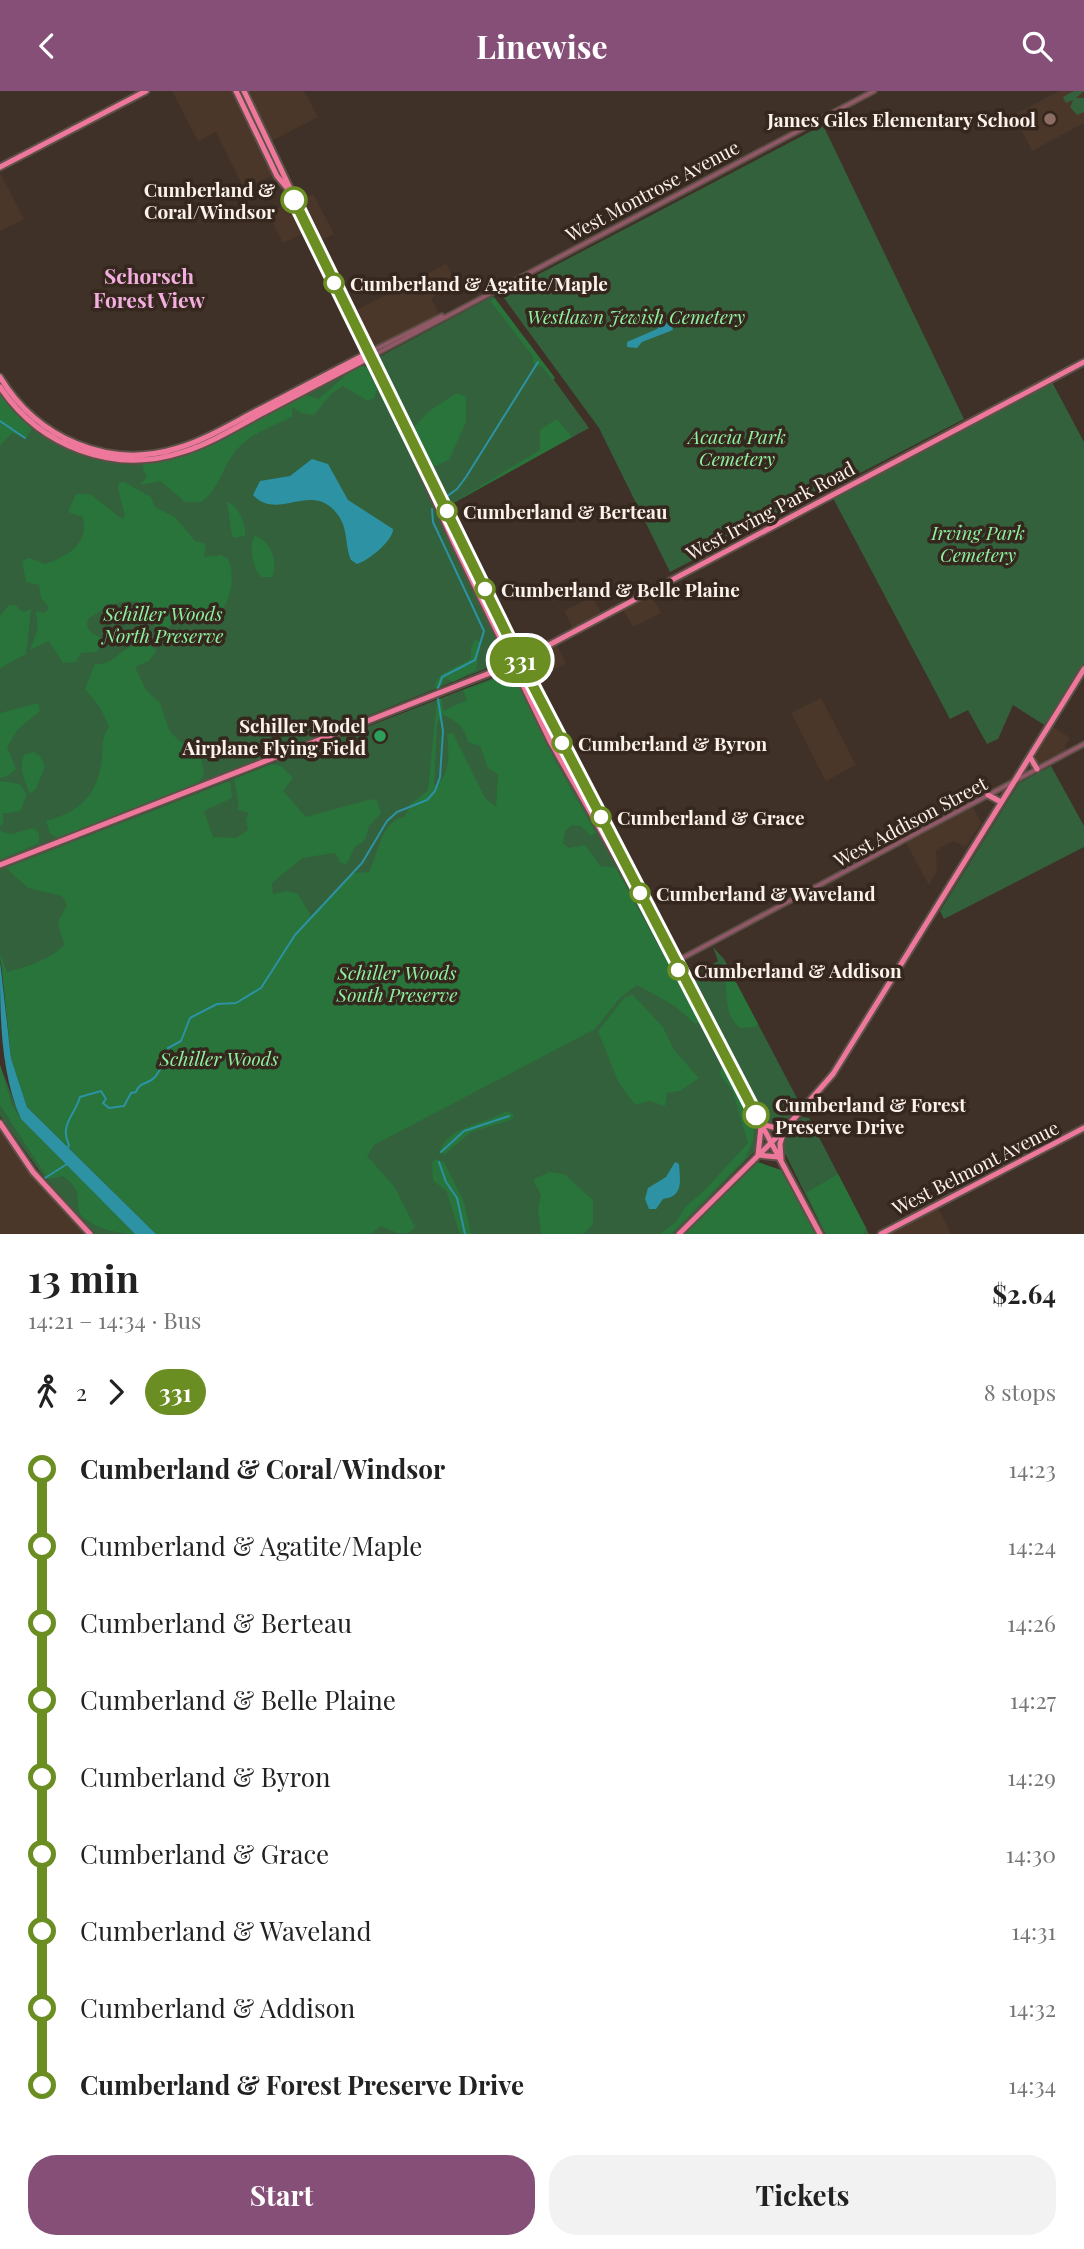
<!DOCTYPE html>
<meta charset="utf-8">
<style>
body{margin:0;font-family:"Playfair Display",serif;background:#f2f2f2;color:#222;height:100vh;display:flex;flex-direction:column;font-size:26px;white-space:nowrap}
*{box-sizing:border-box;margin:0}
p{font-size:23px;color:#767676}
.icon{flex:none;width:38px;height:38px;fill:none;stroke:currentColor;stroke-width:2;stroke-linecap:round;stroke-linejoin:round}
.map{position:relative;height:1143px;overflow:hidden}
.drawer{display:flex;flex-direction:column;background:#fff;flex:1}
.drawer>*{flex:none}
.badge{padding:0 14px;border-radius:23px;font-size:24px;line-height:46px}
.map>.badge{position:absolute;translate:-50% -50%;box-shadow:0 0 0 4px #fff}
.legs{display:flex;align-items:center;gap:10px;height:77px;padding:0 28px;font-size:23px}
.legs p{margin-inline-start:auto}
.headline{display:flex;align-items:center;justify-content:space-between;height:119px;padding:0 28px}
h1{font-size:38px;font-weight:700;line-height:52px}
.action{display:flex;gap:14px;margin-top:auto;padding:14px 28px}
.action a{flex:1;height:80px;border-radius:28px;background:#854f78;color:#fff;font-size:28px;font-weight:700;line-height:80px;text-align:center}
.action a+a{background:#f2f2f2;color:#222}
ul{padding:0 28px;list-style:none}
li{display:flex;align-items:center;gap:24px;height:77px;font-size:26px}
li i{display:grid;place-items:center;width:10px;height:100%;margin:0 9px;background:currentColor}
li i::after{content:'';width:18px;height:18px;margin:-9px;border:5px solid;border-radius:50%;background:#fff}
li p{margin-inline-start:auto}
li:first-child i{background:linear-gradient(#0000 50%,currentColor 0)}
li:last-child i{background:linear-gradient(currentColor 50%,#0000 0)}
header{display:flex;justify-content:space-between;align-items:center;height:91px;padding:0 28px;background:#854f78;color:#fff;font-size:32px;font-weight:700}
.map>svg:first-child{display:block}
</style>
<header><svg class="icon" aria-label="back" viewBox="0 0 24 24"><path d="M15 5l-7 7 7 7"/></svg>Linewise<svg class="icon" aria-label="search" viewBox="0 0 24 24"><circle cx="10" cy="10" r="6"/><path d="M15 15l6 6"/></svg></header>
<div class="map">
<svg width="1084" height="1143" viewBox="0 0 1084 1143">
<rect width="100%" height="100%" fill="#3f3127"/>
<path fill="#4b3729" d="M172,0H304L318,26L267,52L281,81L244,97L216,41L198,50Z
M1059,0H1084V32L1032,60L1014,24Z
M0,82L24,128L0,140Z
M313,103L334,143L317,151L310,139L283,152L268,122L295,108L297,111Z
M446,173L457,193L431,207L439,223L369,260L351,222Z
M651,504L661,522L633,536L623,519Z
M592,506L602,523L573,537L564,520Z
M557,555L566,572L533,589L525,572Z
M821,607L856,674L826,690L791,622Z
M1053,636L1070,647L1065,655L1067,659L1036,675L1033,671Z
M973,716L981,732L966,756L953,750L936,759L937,780L929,794L906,752Z
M0,1039L38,1092L86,1143H0Z
M938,1117L951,1143H889Z"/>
<path fill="#33613c" d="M1074,0H1084L1076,7H1084V21L1077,24L1070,16L1073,9L1066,12L1063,6Z
M823,34L964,328L670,481L599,337L501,203Z
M493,205L589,337L448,415L377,267Z
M361,273L370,277L504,560L505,570L0,772V300C41,357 115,389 184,363C208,354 232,339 256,327C291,309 326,291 361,273Z
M1052,291L1084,351V572L1046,635L1013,614L998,648L987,653L968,619L950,628L833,407Z
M511,580L738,996L759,1040L756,1059L674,1143H156L130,1117L0,870V778Z
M1051,675L1084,735V756L944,828L940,820L1019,692Z
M713,856L724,868L799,1011L798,1017L779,1036L766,1033L687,888L704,877L703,874L710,875L718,870Z
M0,974L21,1028L135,1143H95L43,1085L0,1025Z
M802,1026L809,1027L869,1143H825L782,1056L787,1041Z"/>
<path fill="#28743a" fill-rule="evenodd" d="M494,206L555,287L553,289L541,275H534L532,264L491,211Z
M362,275L366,276L377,298L374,307L368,310L343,295L331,303L314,324L301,322L292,316V326C269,337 247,343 232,365C221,381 217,401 201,411H185L161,390L140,394L147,386L143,377L144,371L185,363L306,304L319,308L347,283Z
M457,302L466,306V331L449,369L433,376L414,336L429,320Z
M0,303L32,338L26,347L12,342L0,354Z
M557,328L572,346L450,414L540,359V339Z
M124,391L151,406L155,416L176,427L195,450L206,453L204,466L221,464L228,468C238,489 228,526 204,533L195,520C174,516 175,534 163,543C153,536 154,529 148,520C135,498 103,518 88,528C84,543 97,543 105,550L96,561L81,562L76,571L63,572L49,550L30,559L38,537L36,520L45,522L49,516L41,507L39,494L26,491L22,470L29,467L45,473C68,465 89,453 83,426L68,421L76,403H90L122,428L125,425L118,397L119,392Z
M227,411C237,413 247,434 245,445L234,447L232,445Z
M255,445C271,450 279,472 272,486H262C253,480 248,454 255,445Z
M9,514H15L23,521L31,518L26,563L0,577V525Z
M475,548L481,551L476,579L453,591L445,587L441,596L435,598C435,579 458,578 471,567V556Z
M145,552L157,559L149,570L135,576L146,599L160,612L169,639L179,650L200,661L204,684L198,692L58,747L50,742L46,730C80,720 97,706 102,668C103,655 101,647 109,636L101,618L85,598L95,573C117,575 119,554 145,552Z
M507,584H513L557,673L596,742L591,745L581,735L572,734L565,740L563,752L569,757L585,754L600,775L616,777L700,932H694L675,915L637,894L620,907L595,938L374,1054L367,1065L394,1095L415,1136L409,1142H397L381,1135L371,1143H156L27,1016L11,967L0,862L7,881C26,876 50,869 64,854L58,831L67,814L62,805L28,797L6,777L227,691L231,692L232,707L204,720L213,746L236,747L248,739L246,729L249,722L237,718L239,715L234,688L271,673L281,675L293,687L283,700L306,726L372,708L377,710L381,722L369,735L365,749L355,756L346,774L340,771L335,762L302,767L272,792L273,803L287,800L298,803L311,825L352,782L369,781C378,764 379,737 399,727H404L411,713L428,699L437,608H442L443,620L467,609L463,599ZM442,623C455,630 464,633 468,651L480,655L488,677L498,683L496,716L485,707L453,642L447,643C449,660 451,687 434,694L437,634Z
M38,612L40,620L18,638L7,656L16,678L8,685L0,687V622Z
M34,661L40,665L45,675L36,698L30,703C25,690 17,675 25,663Z
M0,690L20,693L27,704L20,720L2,723L4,731L0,736Z
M34,737L39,743V752L0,769V740L11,743Z
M725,871L758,933L755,936L740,937C720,920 731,895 721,874Z
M633,904L663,936L674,959L699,987L680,1000L667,1002L665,1015L650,1010L635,1014L618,990L598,940L625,906Z
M722,973L754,1033L753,1050L745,1068L671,1143H660L677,1130L685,1116L704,1100L748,1052L733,1001L720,983Z
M0,974L12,1014L21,1028L135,1143C117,1143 92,1137 80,1123C74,1103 85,1103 63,1085L48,1088L0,1014Z
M506,1020L514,1023L511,1029L471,1041L445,1063L439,1062C449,1033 485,1034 506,1020Z
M435,1068L444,1071L464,1111L471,1143H460L446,1099L433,1090L432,1072Z
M758,1071L781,1079L816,1143H684Z
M549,1081L564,1083L593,1109V1133L584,1143H541L538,1118L541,1104L533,1089Z
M838,1083L866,1137L864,1143H826L806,1102Z"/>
<path fill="#2d92a3" d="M671,231L673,239L642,251L637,257L627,256V251L657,238L663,232Z
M312,368L328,373L348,409L393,438C394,449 367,471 357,473L351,469C345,456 348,440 340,427C314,386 279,432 253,404L260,390L290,385Z
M0,870L11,967L27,1016L156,1143H135L21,1028C0,981 0,923 0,870Z
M675,1071L679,1073C680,1089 684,1106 663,1108L656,1118H649L645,1108L648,1097L666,1086Z"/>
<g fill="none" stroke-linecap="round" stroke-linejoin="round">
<path stroke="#2d92a3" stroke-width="2" d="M0,330L25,347
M446,406L457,398L466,386L538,271
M432,418L433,431L484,540L475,569L442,586L438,597
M67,1058L69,1054C59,1034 75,1024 80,1006L101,1000L106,1008L103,1012L109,1017L124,1015L131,1002L136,1001C140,990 148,994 155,986C160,980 158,977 168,974V957L181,950L190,927L217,913L236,912L261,897L295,844L362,772L387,730L397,721L427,709L435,700L440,686L443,640L438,608
M441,1061L464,1040L509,1025
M439,1071L446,1091L457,1107L465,1143
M45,1087L67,1073"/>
<defs>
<path id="minor" d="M368,262L442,225
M370,266L874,0
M675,871L1084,653"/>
<path id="major" d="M236,0L277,85L287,97
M244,0L388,304L454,452L550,650L659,842L820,1143
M0,76L146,0
M0,286C37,347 108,379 178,357C208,348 236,330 264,316C298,298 333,280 368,262
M0,296C40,356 114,384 183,361C212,352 238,335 265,321C300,303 335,284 370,266
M388,304L394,310L510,549L657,835
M1030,666L1037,678
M988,704L1001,711
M0,774L513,573L1084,271
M0,1032L33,1081L90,1143
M761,1033L784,1039L780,1053L781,1068
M758,1064L761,1036
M758,1064L778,1066
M679,1143L784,1039L833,983L1084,578
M881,1143L1084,1037"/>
</defs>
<use href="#minor" stroke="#5d5047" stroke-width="7"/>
<use href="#major" stroke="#5d5047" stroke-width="9"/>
<use href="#minor" stroke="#925868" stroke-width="3.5"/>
<use href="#major" stroke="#ee779c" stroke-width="5"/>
</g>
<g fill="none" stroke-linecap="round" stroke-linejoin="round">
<defs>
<path id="line-1" d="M294,109L517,564L756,1024"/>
</defs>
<use href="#line-1" stroke="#fff" stroke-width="16"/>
<use href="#line-1" stroke="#6b8e23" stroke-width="10"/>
</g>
<circle fill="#8d6e63" stroke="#35271e" stroke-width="2.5" cx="1050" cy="28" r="7"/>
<g fill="#fff" stroke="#6b8e23" stroke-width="3.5">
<circle cx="294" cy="109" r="12"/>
<circle cx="334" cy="192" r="9"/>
<circle cx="447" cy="420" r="9"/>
<circle cx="485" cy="498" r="9"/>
<circle cx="562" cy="652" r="9"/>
<circle cx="601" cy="726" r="9"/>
<circle cx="640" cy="802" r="9"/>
<circle cx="678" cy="879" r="9"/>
<circle cx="756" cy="1024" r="12"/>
</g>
<circle fill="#2e9e5b" stroke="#35271e" stroke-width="2.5" cx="380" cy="645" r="7"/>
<g text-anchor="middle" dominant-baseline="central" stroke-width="7" stroke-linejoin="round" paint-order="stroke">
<g font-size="19" font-weight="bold" fill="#fcf2ec" stroke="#35271e" text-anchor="end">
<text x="1036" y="28">James Giles Elementary School</text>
<text x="366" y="634">Schiller Model<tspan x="366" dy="22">Airplane Flying Field</tspan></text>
</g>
<g font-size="19" font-weight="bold" fill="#fcf2ec" stroke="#35271e" text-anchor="start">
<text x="275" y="98" text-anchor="end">Cumberland &amp;<tspan x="275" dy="22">Coral/Windsor</tspan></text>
<text x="350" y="192">Cumberland &amp; Agatite/Maple</text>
<text x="463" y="420">Cumberland &amp; Berteau</text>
<text x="501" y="498">Cumberland &amp; Belle Plaine</text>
<text x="578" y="652">Cumberland &amp; Byron</text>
<text x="617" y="726">Cumberland &amp; Grace</text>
<text x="656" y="802">Cumberland &amp; Waveland</text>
<text x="694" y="879">Cumberland &amp; Addison</text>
<text x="775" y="1013">Cumberland &amp; Forest<tspan x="775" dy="22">Preserve Drive</tspan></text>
</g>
<g font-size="19" fill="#fcf2ec" stroke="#35271e">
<text transform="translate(652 99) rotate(-28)">West Montrose Avenue</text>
<text transform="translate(770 419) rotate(-28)">West Irving Park Road</text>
<text transform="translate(910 730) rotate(-28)">West Addison Street</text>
<text transform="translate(975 1076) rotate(-27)">West Belmont Avenue</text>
</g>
<g font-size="19" font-style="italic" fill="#8ef19f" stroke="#35271e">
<text x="636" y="225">Westlawn Jewish Cemetery</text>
<text x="737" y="345">Acacia Park<tspan x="737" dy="22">Cemetery</tspan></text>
<text x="978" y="441">Irving Park<tspan x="978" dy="22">Cemetery</tspan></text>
<text x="163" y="522">Schiller Woods<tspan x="163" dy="22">North Preserve</tspan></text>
<text x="397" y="881">Schiller Woods<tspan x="397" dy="22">South Preserve</tspan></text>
<text x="219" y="967">Schiller Woods</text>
</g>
<g font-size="21" font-weight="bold" fill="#f1aedf" stroke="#35271e">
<text x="149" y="184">Schorsch<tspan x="149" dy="24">Forest View</tspan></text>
</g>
</g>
</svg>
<b class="badge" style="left:520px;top:569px;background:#6b8e23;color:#fff">331</b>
</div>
<section class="drawer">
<div class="headline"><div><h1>13 min</h1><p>14:21 – 14:34 · Bus</p></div><b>$2.64</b></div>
<div class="legs"><svg class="icon" aria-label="walk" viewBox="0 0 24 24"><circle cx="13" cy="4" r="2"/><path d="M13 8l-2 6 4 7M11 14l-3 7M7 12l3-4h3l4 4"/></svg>2<svg class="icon" aria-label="forward" viewBox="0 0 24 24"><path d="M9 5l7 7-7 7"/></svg><b class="badge" style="background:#6b8e23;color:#fff">331</b><p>8 stops</p></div>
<ul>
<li><i style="color:#6b8e23"></i><b>Cumberland &amp; Coral/Windsor</b><p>14:23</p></li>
<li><i style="color:#6b8e23"></i><span>Cumberland &amp; Agatite/Maple</span><p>14:24</p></li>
<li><i style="color:#6b8e23"></i><span>Cumberland &amp; Berteau</span><p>14:26</p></li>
<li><i style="color:#6b8e23"></i><span>Cumberland &amp; Belle Plaine</span><p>14:27</p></li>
<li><i style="color:#6b8e23"></i><span>Cumberland &amp; Byron</span><p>14:29</p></li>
<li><i style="color:#6b8e23"></i><span>Cumberland &amp; Grace</span><p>14:30</p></li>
<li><i style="color:#6b8e23"></i><span>Cumberland &amp; Waveland</span><p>14:31</p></li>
<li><i style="color:#6b8e23"></i><span>Cumberland &amp; Addison</span><p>14:32</p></li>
<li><i style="color:#6b8e23"></i><b>Cumberland &amp; Forest Preserve Drive</b><p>14:34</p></li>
</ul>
<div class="action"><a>Start</a><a>Tickets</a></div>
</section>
